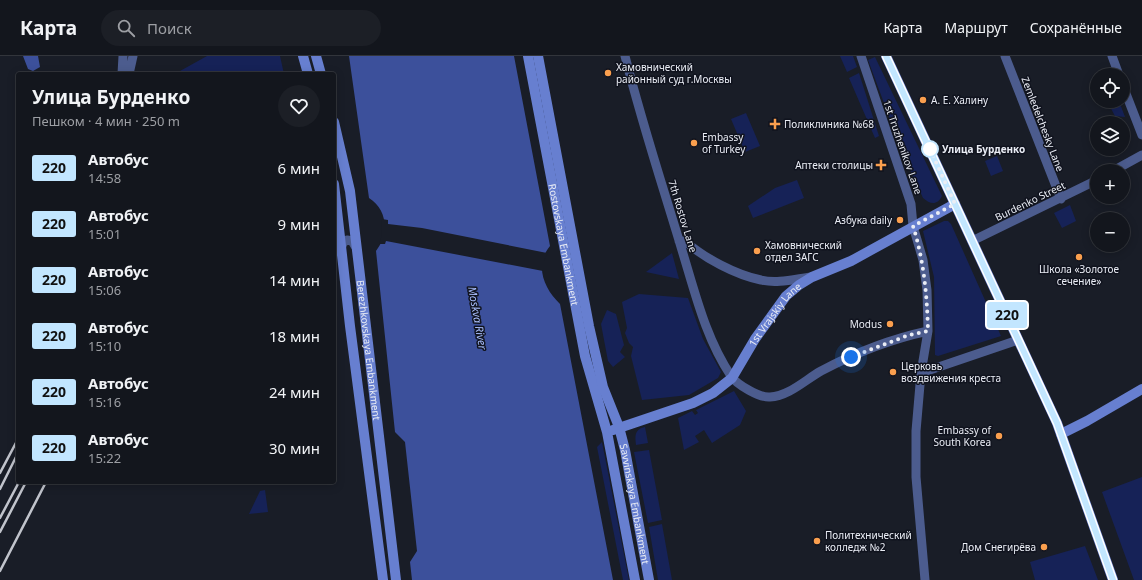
<!DOCTYPE html>
<html lang="ru">
<meta charset="utf-8">
<style>
body{margin:0;font-family:"Noto Sans",sans-serif;background:#1c1f26;color:#f1f3f6;height:100vh;display:flex;flex-direction:column;font-size:15px;white-space:nowrap}
*{box-sizing:border-box;margin:0}
p{font-size:13px;color:#9d9fa4}
.icon{flex:none;width:22px;height:22px;fill:none;stroke:currentColor;stroke-width:2;stroke-linecap:round;stroke-linejoin:round}
.map{position:relative;flex:1;overflow:hidden}
.side{position:absolute;left:16px;top:16px;width:320px;height:412px;display:flex;flex-direction:column;background:#13161d;border-radius:4px;box-shadow:0 2px 10px #0003,0 0 0 1px #32353b}
.side>*{flex:none}
.badge{padding:0 8px;border-radius:3px;font-size:14px;line-height:26px}
.fabs{position:absolute;left:1090px;top:12px;display:grid;gap:8px}
.fabs a{display:grid;place-items:center;width:40px;height:40px;border-radius:50%;background:#13161d;box-shadow:0 2px 10px #0003,0 0 0 1px #32353b;font-size:20px}
.you{position:absolute;width:20px;height:20px;margin:-10px;border:3px solid #fff;border-radius:50%;background:#1a73e8;box-shadow:0 0 0 6px #1a73e833}
.map>.badge{position:absolute;translate:-50% -50%;box-shadow:0 0 0 2px #fff}
.round{display:grid;place-items:center;flex:none;width:42px;height:42px;border-radius:21px;background:#1c1f26}
.headline{display:flex;align-items:center;justify-content:space-between;height:68px;padding:0 16px}
h1{font-size:19px;font-weight:700;line-height:30px}
ul{padding:0;list-style:none}
li{display:flex;align-items:center;gap:12px;height:56px;padding:0 16px}
li div{flex:1}
li b{display:block;font-size:15px}
li em{font-style:normal}
li .badge{min-width:44px;font-weight:700;text-align:center}
header{display:flex;align-items:center;gap:24px;box-sizing:border-box;height:56px;padding:0 20px;background:#13161d;border-bottom:1px solid #32353b}
header strong{font-size:19px}
nav{display:flex;gap:22px;margin-inline-start:auto;font-size:14px}
.search{width:280px;height:36px;background:#1c1f26;display:flex;align-items:center;gap:10px;box-sizing:border-box;padding:0 14px;border-radius:22px;color:#9d9fa4;font-size:15px}
.map>svg:first-child{display:block}
</style>
<header>
<strong>Карта</strong>
<div class="search"><svg class="icon" aria-label="search" viewBox="0 0 24 24"><circle cx="10" cy="10" r="6"/><path d="M15 15l6 6"/></svg>Поиск</div>
<nav><a>Карта</a><a>Маршрут</a><a>Сохранённые</a></nav>
</header>
<div class="map">
<svg width="1142" height="524" viewBox="0 0 1142 524">
<rect width="100%" height="100%" fill="#191d27"/>
<path fill="#162257" d="M207,0H280L284,18H180V15Z
M840,0H853L857,11L847,16Z
M875,1L942,140C937,150 930,148 923,142L903,98L868,4Z
M859,17L879,80L875,82L849,22Z
M1107,45H1119L1125,61L1115,60Z
M746,57L760,90L745,96L731,63Z
M997,100L1003,115L991,120L985,105Z
M797,124L804,142L753,162L748,150L775,132Z
M1070,149L1076,165L1062,172L1054,157Z
M944,165H948L951,168L1001,280L938,300L935,299L934,221L923,175Z
M672,197L679,223L646,216Z
M639,238L688,242L703,283L721,316L718,322L689,339L642,344L631,300L633,291L629,287L625,277L627,272L622,246Z
M607,254L616,258L624,289L620,296L625,301L613,311L608,305L601,268Z
M734,335L746,355L740,369L712,387L704,374L695,380L699,386L684,394L678,362L692,355L695,359L698,357L696,354Z
M645,371L648,387L636,389C635,381 634,373 645,371Z
M602,386L629,524H623L597,391Z
M649,394L662,464L648,467L634,396Z
M1142,421V524H1134L1102,436Z
M265,434L268,456L249,458L260,435Z
M662,468L672,524H658L649,471Z
M1085,490L1098,524H1035L1030,506Z"/>
<path fill="#3c509b" d="M23,0H38L40,11L33,15L28,13Z
M349,0H514L550,190C534,209 544,233 560,248L613,524H412L410,506L417,495L405,386L395,376L376,195C389,178 388,154 369,142Z"/>
<path fill="#191d27" d="M382,163L388,164V168L422,172L547,197L548,194H549L544,205V218L543,215L386,185L385,188H379L381,182Z"/>
<g fill="none" stroke-linecap="round" stroke-linejoin="round">
<path stroke="#4c5c8e" stroke-width="9" d="M625,0C641,64 662,128 681,191C695,236 705,281 731,320C737,329 760,342 770,341C789,340 805,324 821,315C853,298 891,283 928,275
M861,0L911,148L913,170L923,204L927,234L928,275L921,317L916,375V421L925,524
M1005,0L1061,143
M1112,0L1119,19
M122,18L123,0
M129,18L133,0
M1123,30L1142,79
M1113,115L1142,99
M679,185H685C704,202 736,219 761,224C777,228 795,223 811,221
M972,185L1097,124
M341,192L343,187L347,184L352,185L355,190
M921,317L1018,284"/>
<g stroke="#677fd0" stroke-width="10">
<path d="M303,0L308,18"/>
<path d="M316,0L321,18"/>
<path id="s1" d="M528,0L585,300L607,376L635,524"/>
<path id="s2" d="M538,0L589,270L603,331L619,371L625,394L649,524"/>
<path d="M886,0L1057,367L1113,524"/>
<path id="s3" d="M334,66L350,135L396,524"/>
<path d="M334,128L350,270L383,524"/>
<path id="s4" d="M613,374L693,347L713,337L732,322L755,283L786,240L799,229L812,221L851,205L955,148"/>
<path d="M1061,378L1087,365L1142,333"/>
</g>
<path stroke="#c1c4cc" stroke-width="2.5" d="M0,417L18,383
M0,433L18,397
M0,462L19,426
M0,476L26,426
M0,515L46,426"/>
</g>
<g fill="none" stroke-linecap="round" stroke-linejoin="round">
<defs>
<path id="line" d="M886,0L1057,367L1113,524"/>
</defs>
<use href="#line" stroke="#fff" stroke-width="9"/>
<use href="#line" stroke="#c2e6ff" stroke-width="6"/>
<path stroke="#eaedf5" stroke-width="4" stroke-dasharray="0 7.2" d="M851,301L909,279L928,275C927,239 924,205 913,170L955,148L930,93"/>
</g>
<g fill="#fa9f4e" stroke="#10131e" stroke-width="1.5">
<circle cx="608" cy="17" r="4"/>
<circle cx="923" cy="44" r="4"/>
<path d="M773 62h4v4h4v4h-4v4h-4v-4h-4v-4h4z"/>
<circle cx="694" cy="87" r="4"/>
<path d="M879 103h4v4h4v4h-4v4h-4v-4h-4v-4h4z"/>
<circle cx="900" cy="164" r="4"/>
<circle cx="757" cy="195" r="4"/>
<circle cx="1079" cy="201" r="4"/>
<circle cx="890" cy="268" r="4"/>
<circle cx="893" cy="316" r="4"/>
<circle cx="999" cy="380" r="4"/>
<circle cx="817" cy="485" r="4"/>
<circle cx="1044" cy="491" r="4"/>
</g>
<circle fill="#fff" stroke="#c2e6ff" stroke-width="2" cx="930" cy="93" r="8"/>
<g text-anchor="middle" dominant-baseline="central" stroke-width="3" stroke-linejoin="round" paint-order="stroke">
<g font-size="10" fill="#eaedf5" stroke="#10131e" text-anchor="start">
<text x="616" y="11">Хамовнический<tspan x="616" dy="12">районный суд г.Москвы</tspan></text>
<text x="931" y="44">А. Е. Халину</text>
<text x="784" y="68">Поликлиника №68</text>
<text x="702" y="81">Embassy<tspan x="702" dy="12">of Turkey</tspan></text>
<text x="873" y="109" text-anchor="end">Аптеки столицы</text>
<text x="892" y="164" text-anchor="end">Азбука daily</text>
<text x="765" y="189">Хамовнический<tspan x="765" dy="12">отдел ЗАГС</tspan></text>
<text x="1079" y="213" text-anchor="middle">Школа «Золотое<tspan x="1079" dy="12">сечение»</tspan></text>
<text x="882" y="268" text-anchor="end">Modus</text>
<text x="901" y="310">Церковь<tspan x="901" dy="12">воздвижения креста</tspan></text>
<text x="991" y="374" text-anchor="end">Embassy of<tspan x="991" dy="12">South Korea</tspan></text>
<text x="825" y="479">Политехнический<tspan x="825" dy="12">колледж №2</tspan></text>
<text x="1036" y="491" text-anchor="end">Дом Снегирёва</text>
</g>
<g font-size="10" fill="#eaedf5" stroke="#10131e">
<text transform="translate(1043 68) rotate(69)">Zemledelchesky Lane</text>
<text transform="translate(903 91) rotate(71)">1st Truzhenikov Lane</text>
<text transform="translate(1030 145) rotate(-26)">Burdenko Street</text>
<text transform="translate(683 160) rotate(73)">7th Rostov Lane</text>
<text stroke="none"><textPath href="#s1" startOffset="192">Rostovskaya Embankment</textPath></text>
<text stroke="none"><textPath href="#s4" startOffset="208">1st Vrajskiy Lane</textPath></text>
<text stroke="none"><textPath href="#s3" startOffset="231">Berezhkovskaya Embankment</textPath></text>
<text stroke="none"><textPath href="#s2" startOffset="459">Savvinskaya Embankment</textPath></text>
</g>
<g font-size="10" font-weight="bold" fill="#eaedf5" stroke="#10131e" text-anchor="start">
<text x="942" y="93">Улица Бурденко</text>
</g>
<g font-size="11" font-style="italic" fill="#a9bffe" stroke="#10131e">
<text transform="translate(478 262) rotate(80)">Moskva River</text>
</g>
</g>
</svg>
<div class="fabs">
<a><svg class="icon" aria-label="locate" viewBox="0 0 24 24"><circle cx="12" cy="12" r="6"/><path d="M12 2v4M12 18v4M2 12h4M18 12h4"/></svg></a>
<a><svg class="icon" aria-label="layers" viewBox="0 0 24 24"><path d="M12 4l9 5-9 5-9-5zM3 14l9 5 9-5"/></svg></a>
<a>+</a>
<a>−</a>
</div>
<div class="you" style="left:851px;top:301px"></div>
<b class="badge" style="left:1007px;top:259px;background:#c2e6ff;color:#111">220</b>
<section class="side">
<div class="headline"><div><h1>Улица Бурденко</h1><p>Пешком · 4 мин · 250 m</p></div><a class="round"><svg class="icon" aria-label="heart" viewBox="0 0 24 24"><path d="M12 20l-8-8c-3-5 5-10 8-4 3-6 11-1 8 4z"/></svg></a></div>
<ul>
<li><span class="badge" style="background:#c2e6ff;color:#111">220</span><div><b>Автобус</b><p>14:58</p></div><em>6 мин</em></li>
<li><span class="badge" style="background:#c2e6ff;color:#111">220</span><div><b>Автобус</b><p>15:01</p></div><em>9 мин</em></li>
<li><span class="badge" style="background:#c2e6ff;color:#111">220</span><div><b>Автобус</b><p>15:06</p></div><em>14 мин</em></li>
<li><span class="badge" style="background:#c2e6ff;color:#111">220</span><div><b>Автобус</b><p>15:10</p></div><em>18 мин</em></li>
<li><span class="badge" style="background:#c2e6ff;color:#111">220</span><div><b>Автобус</b><p>15:16</p></div><em>24 мин</em></li>
<li><span class="badge" style="background:#c2e6ff;color:#111">220</span><div><b>Автобус</b><p>15:22</p></div><em>30 мин</em></li>
</ul>
</section>
</div>
